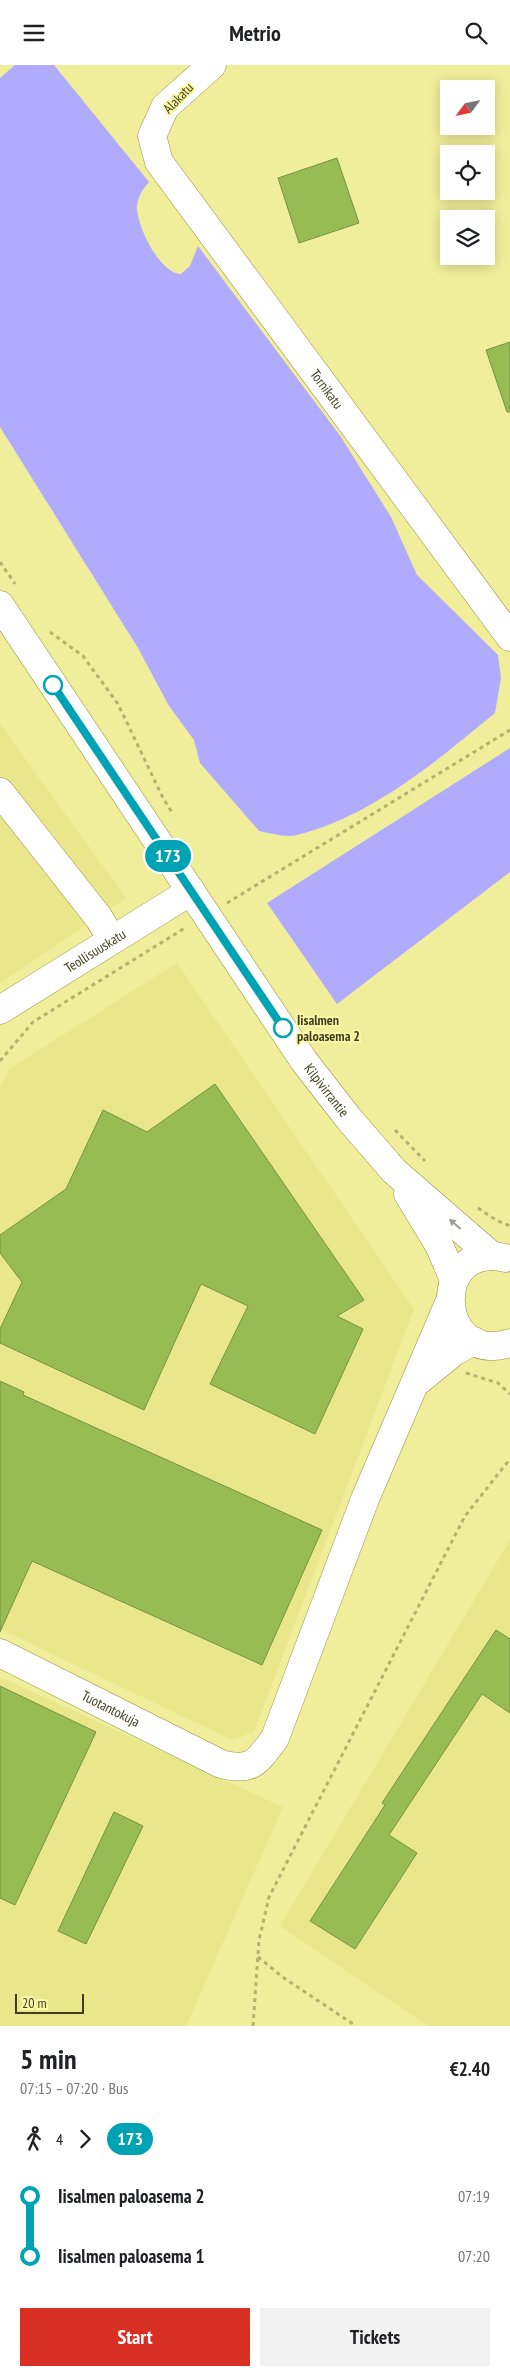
<!DOCTYPE html>
<meta charset="utf-8">
<style>
body{margin:0;font-family:"PT Sans Narrow",sans-serif;background:#f2f2f2;color:#202124;height:100vh;display:flex;flex-direction:column;font-size:19px;white-space:nowrap}
*{box-sizing:border-box;margin:0}
p{font-size:16px;color:#757577}
.icon{flex:none;width:28px;height:28px;fill:none;stroke:currentColor;stroke-width:2;stroke-linecap:round;stroke-linejoin:round}
.map{position:relative;height:1961px;overflow:hidden}
.side{display:flex;flex-direction:column;background:#fff;flex:1}
.side>*{flex:none}
.badge{padding:0 10px;border-radius:16px;font-size:18px;line-height:32px}
.needle{width:32px;rotate:237deg}
.buttons{position:absolute;left:440px;top:15px;display:grid;gap:10px}
.buttons a{display:grid;place-items:center;width:55px;height:55px;border-radius:0px;background:#fff;box-shadow:0 2px 12px #0003;font-size:25px}
.scale{position:absolute;left:15px;bottom:12px;width:69px;box-sizing:border-box;padding-left:5px;border:2px solid #403e1d;border-top:0;font-size:14px;line-height:18px;white-space:nowrap;color:#403e1d;-webkit-text-stroke:4px #fefba8;paint-order:stroke}
.map>.badge{position:absolute;translate:-50% -50%;box-shadow:0 0 0 2px #fff}
.legs{display:flex;align-items:center;gap:8px;height:55px;padding:0 20px;font-size:16px}
.legs p{margin-inline-start:auto}
.head{display:flex;align-items:center;justify-content:space-between;height:85px;padding:0 20px}
h1{font-size:28px;font-weight:700;line-height:38px}
.action{display:flex;gap:10px;margin-top:auto;padding:10px 20px}
.action a{flex:1;height:58px;border-radius:0px;background:#d93025;color:#fff;font-size:20px;font-weight:700;line-height:58px;text-align:center}
.action a+a{background:#f2f2f2;color:#202124}
ul{padding:0 20px;list-style:none}
li{display:flex;align-items:center;gap:18px;height:60px;font-size:19px}
li i{display:grid;place-items:center;width:8px;height:100%;margin:0 6px;background:currentColor}
li i::after{content:'';width:12px;height:12px;margin:-6px;border:4px solid;border-radius:50%;background:#fff}
li p{margin-inline-start:auto}
li:first-child i{background:linear-gradient(#0000 50%,currentColor 0)}
li:last-child i{background:linear-gradient(currentColor 50%,#0000 0)}
header{display:flex;justify-content:space-between;align-items:center;height:65px;padding:0 20px;background:#fff;font-size:22px;font-weight:700}
.map>svg:first-child{display:block}
</style>
<header><svg class="icon" aria-label="menu" viewBox="0 0 24 24"><path d="M4 6h16M4 12h16M4 18h16"/></svg>Metrio<svg class="icon" aria-label="search" viewBox="0 0 24 24"><circle cx="10" cy="10" r="6"/><path d="M15 15l6 6"/></svg></header>
<div class="map">
<svg width="510" height="1961" viewBox="0 0 510 1961">
<rect width="100%" height="100%" fill="#f1ee9b"/>
<path fill="#eae68b" d="M0,659L126,833L0,918Z
M177,898L414,1244L254,1667L232,1675L0,1564V1022L9,1004Z
M510,1475V1961H428L280,1861Z
M0,1612L283,1742L186,1961H0Z"/>
<path fill="#b0abfc" d="M15,0H54L149,117C143,124 138,131 137,141C136,160 160,209 181,209L190,201L198,181L341,372L391,452L417,510L498,590L501,613L495,648C438,695 371,752 297,770C286,773 270,768 259,766L200,698L194,675L169,641L138,583L0,362V13Z
M510,683V807L337,939L267,838Z"/>
<path fill="#96bc53" stroke="#769149" d="M337,93L359,158L299,178L278,113Z
M510,277V347H507L486,285Z
M215,1019L364,1235L337,1251L363,1264L315,1369L210,1319L248,1241L201,1219L144,1345L0,1278V1264L22,1217L0,1188V1170L66,1124L103,1045L147,1067Z
M0,1316L24,1327L23,1330L322,1465L262,1600L32,1496L0,1567Z
M496,1565L510,1574V1648L482,1629L389,1770L417,1788L355,1884L310,1856L385,1740L382,1738Z
M0,1621L96,1667L15,1840L0,1833Z
M114,1747L143,1761L86,1879L58,1866Z"/>
<g fill="none" stroke-linecap="round" stroke-linejoin="round">
<defs>
<g id="street">
<path id="s1" d="M212,0L165,42L152,71L159,97L510,572"/>
<path d="M0,727L99,853L112,875"/>
<path id="s2" d="M0,945L191,826"/>
<path d="M417,1317L455,1286L474,1276"/>
<path id="s3" d="M0,1588L221,1699C253,1707 257,1697 275,1673L365,1434L449,1238"/>
</g>
<g id="secondary">
<path id="s4" d="M0,540L304,996L349,1054L394,1106L492,1191"/>
<path d="M408,1129L439,1180L454,1215"/>
<path d="M505,1193C429,1175 435,1302 510,1278"/>
</g>
</defs>
<use href="#street" stroke="#959140" stroke-width="29"/>
<use href="#secondary" stroke="#959140" stroke-width="29"/>
<path stroke="#b3b16f" stroke-width="3" stroke-dasharray="4 4" stroke-linecap="butt" d="M0,497L15,519
M50,567L83,591L118,639L163,733L173,749
M227,838L510,665
M0,996L33,957L185,863
M395,1065L425,1096
M478,1143L496,1155L510,1161
M466,1308L498,1318L510,1329
M258,1892L284,1913L356,1961
M253,1961L259,1875L269,1832L465,1451L510,1394"/>
<use href="#street" stroke="#fff" stroke-width="28"/>
<use href="#secondary" stroke="#fff" stroke-width="28"/>
</g>
<defs><path id="oneway-solid" d="M-6-.8H1V-3.2L6.5 0L1 3.2V.8H-6Z" transform="scale(1.25)"/></defs>
<use fill="#a09e8e" href="#oneway-solid" transform="translate(455 1159) rotate(-139)"/>
<g fill="none" stroke-linecap="round" stroke-linejoin="round">
<defs>
<path id="line-1" d="M53,620L283,963"/>
</defs>
<use href="#line-1" stroke="#fff" stroke-width="11"/>
<use href="#line-1" stroke="#00a3b4" stroke-width="8"/>
</g>
<g fill="#fff" stroke="#00a3b4" stroke-width="2.5">
<circle cx="53" cy="620" r="9"/>
<circle cx="283" cy="963" r="9"/>
</g>
<g text-anchor="middle" dominant-baseline="central" stroke-width="4" stroke-linejoin="round" paint-order="stroke">
<g font-size="14" fill="#403e1d" stroke="#fefba8">
<text transform="translate(178 33) rotate(-46)">Alakatu</text>
<text stroke="none"><textPath href="#s1" startOffset="404">Tornikatu</textPath></text>
<text stroke="none"><textPath href="#s2" startOffset="112">Teollisuuskatu</textPath></text>
<text stroke="none"><textPath href="#s4" startOffset="585">Kilpivirrantie</textPath></text>
<text stroke="none"><textPath href="#s3" startOffset="124">Tuotantokuja</textPath></text>
</g>
<g font-size="14" font-weight="bold" fill="#403e1d" stroke="#fefba8" text-anchor="start">
<text x="297" y="955">Iisalmen<tspan x="297" dy="16">paloasema 2</tspan></text>
</g>
</g>
</svg>
<div class="buttons">
<a><svg class="needle" viewBox="-14 -14 28 28"><path d="M0-13l5 13h-10z" fill="#e53935"/><path d="M0 13l5-13h-10z" fill="#757577"/></svg></a>
<a><svg class="icon" aria-label="locate" viewBox="0 0 24 24"><circle cx="12" cy="12" r="6"/><path d="M12 2v4M12 18v4M2 12h4M18 12h4"/></svg></a>
<a><svg class="icon" aria-label="layers" viewBox="0 0 24 24"><path d="M12 4l9 5-9 5-9-5zM3 14l9 5 9-5"/></svg></a>
</div>
<div class="scale">20 m</div>
<b class="badge" style="left:168px;top:791px;background:#00a3b4;color:#fff">173</b>
</div>
<section class="side">
<div class="head"><div><h1>5 min</h1><p>07:15 – 07:20 · Bus</p></div><b>€2.40</b></div>
<div class="legs"><svg class="icon" aria-label="walk" viewBox="0 0 24 24"><circle cx="13" cy="4" r="2"/><path d="M13 8l-2 6 4 7M11 14l-3 7M7 12l3-4h3l4 4"/></svg>4<svg class="icon" aria-label="forward" viewBox="0 0 24 24"><path d="M9 5l7 7-7 7"/></svg><b class="badge" style="background:#00a3b4;color:#fff">173</b></div>
<ul>
<li><i style="color:#00a3b4"></i><b>Iisalmen paloasema 2</b><p>07:19</p></li>
<li><i style="color:#00a3b4"></i><b>Iisalmen paloasema 1</b><p>07:20</p></li>
</ul>
<div class="action"><a>Start</a><a>Tickets</a></div>
</section>
